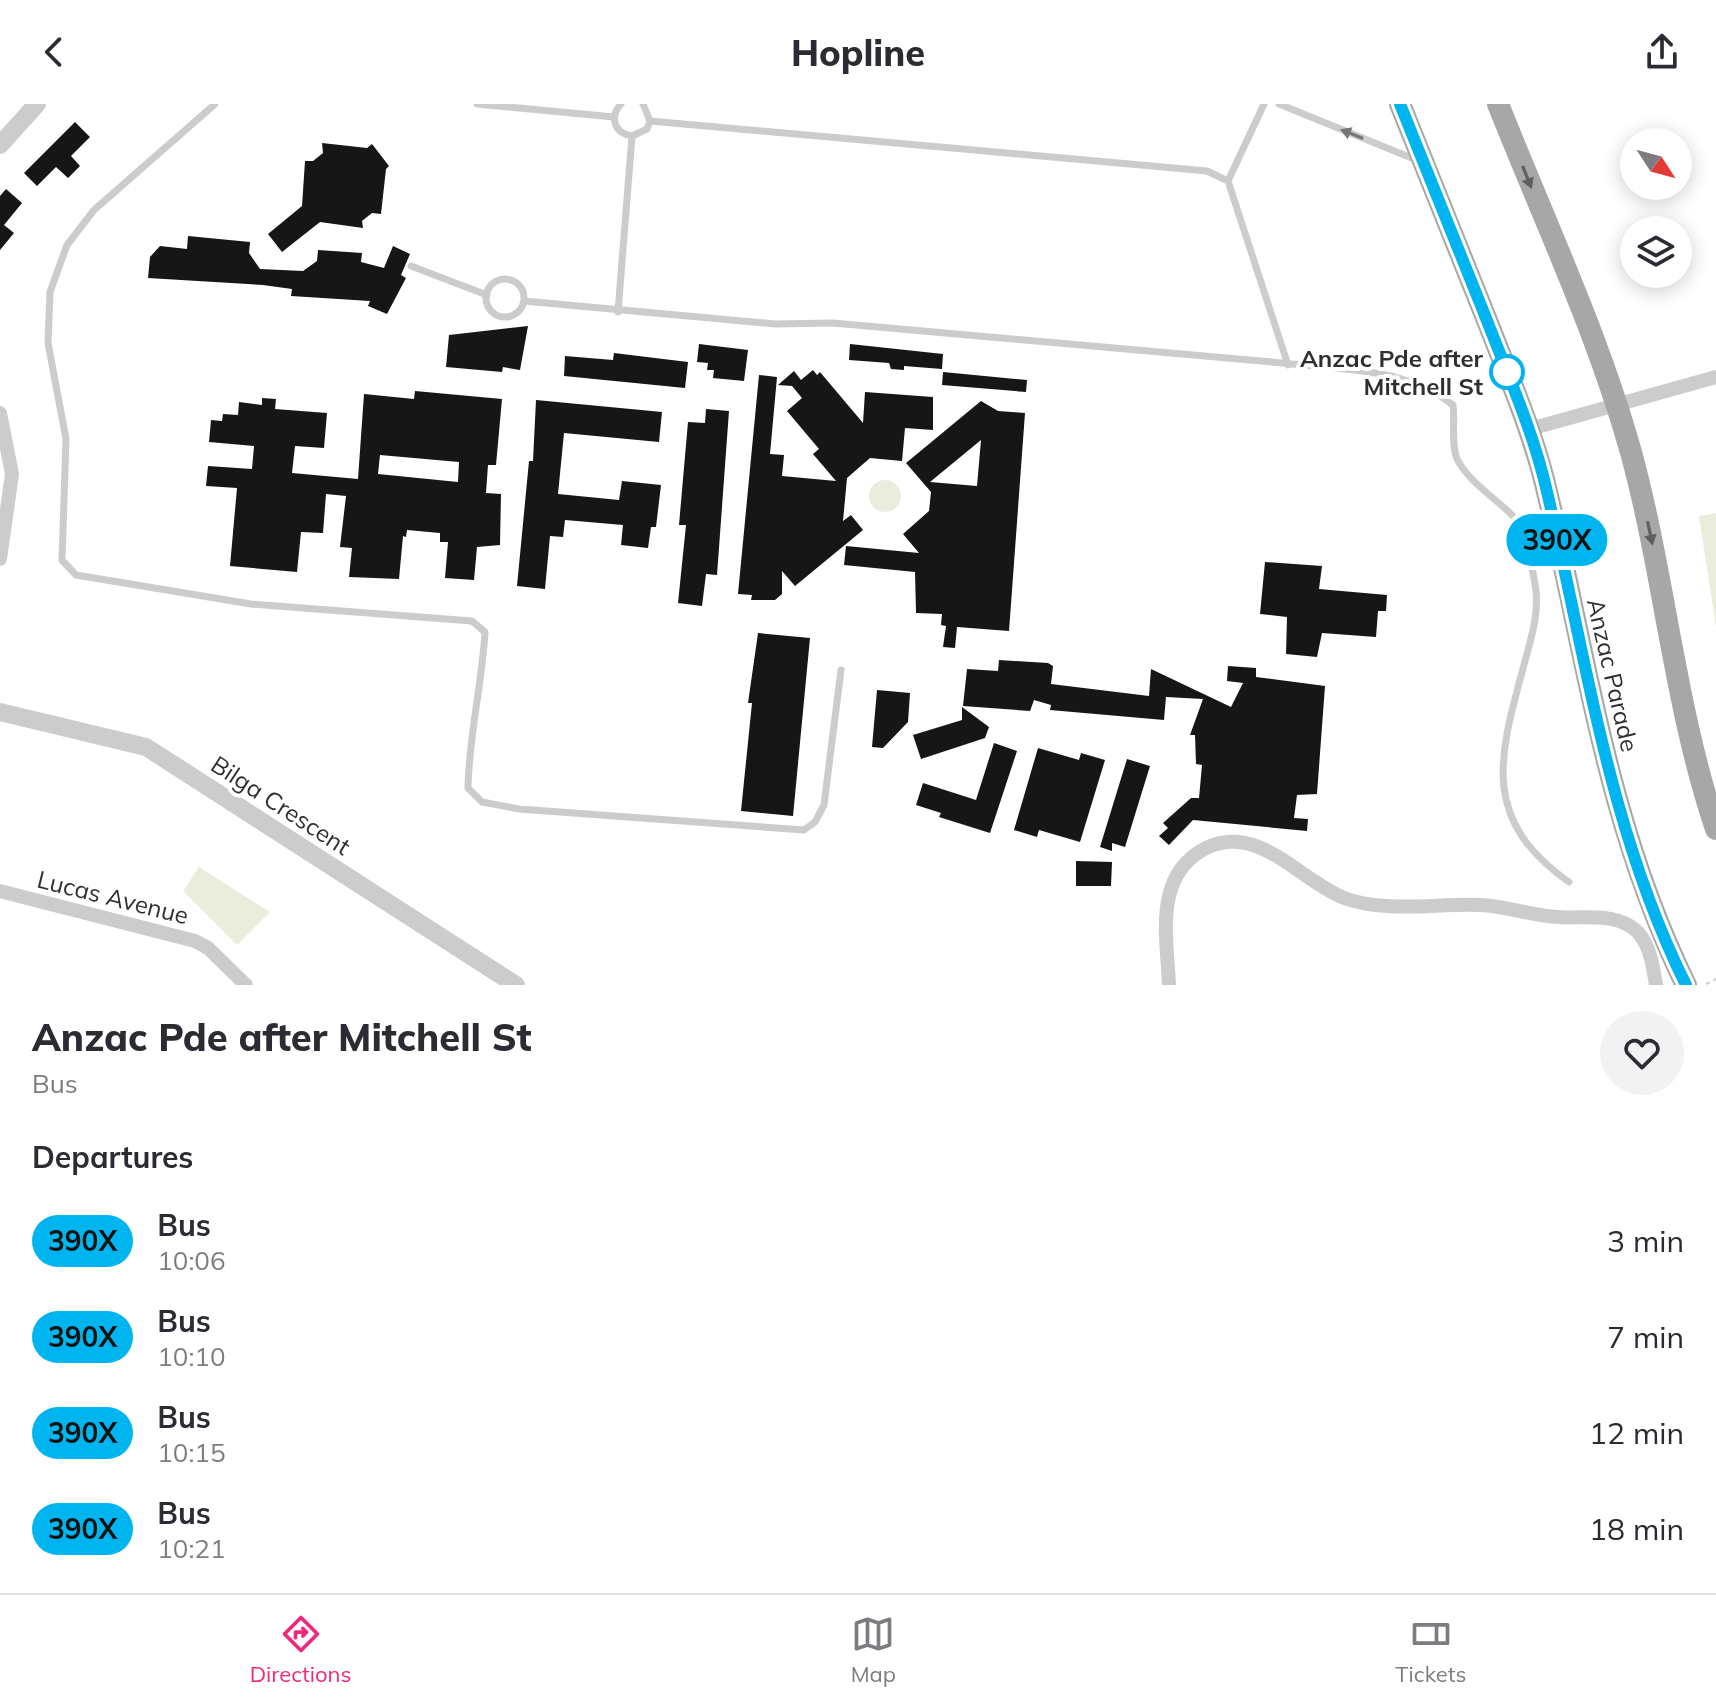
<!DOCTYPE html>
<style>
body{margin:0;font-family:Mulish,sans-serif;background:#f2f2f3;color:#2b2b33;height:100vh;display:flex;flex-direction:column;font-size:30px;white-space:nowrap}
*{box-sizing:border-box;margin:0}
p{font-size:26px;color:#7c7c81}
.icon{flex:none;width:44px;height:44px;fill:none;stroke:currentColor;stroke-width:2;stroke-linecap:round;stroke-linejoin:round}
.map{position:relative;height:881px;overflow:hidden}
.side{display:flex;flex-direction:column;background:#fff;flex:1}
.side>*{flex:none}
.badge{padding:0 16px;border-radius:26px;font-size:28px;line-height:52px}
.needle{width:52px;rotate:126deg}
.fabs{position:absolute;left:1620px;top:24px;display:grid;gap:16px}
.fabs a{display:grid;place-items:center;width:72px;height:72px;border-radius:50%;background:#fff;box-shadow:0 4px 20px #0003;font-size:40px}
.map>.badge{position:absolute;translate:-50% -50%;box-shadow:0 0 0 4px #fff}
h2{padding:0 32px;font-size:30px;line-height:72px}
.round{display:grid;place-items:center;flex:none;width:84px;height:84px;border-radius:42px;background:#f2f2f3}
.headline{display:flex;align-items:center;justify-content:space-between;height:136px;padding:0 32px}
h1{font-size:38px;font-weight:800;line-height:60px}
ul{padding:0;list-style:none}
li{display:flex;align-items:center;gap:24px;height:96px;padding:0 32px}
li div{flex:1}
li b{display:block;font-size:30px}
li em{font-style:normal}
li .badge{min-width:88px;font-weight:700;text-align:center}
header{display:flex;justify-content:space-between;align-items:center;height:104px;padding:0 32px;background:#fff;font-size:36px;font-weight:800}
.tab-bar{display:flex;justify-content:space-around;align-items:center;height:112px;border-top:2px solid #e1e1e2;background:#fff;font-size:22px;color:#7c7c81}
.tab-bar a{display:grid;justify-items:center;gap:4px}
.tab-bar .current{color:#f1277c}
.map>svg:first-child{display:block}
</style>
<header><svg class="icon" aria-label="back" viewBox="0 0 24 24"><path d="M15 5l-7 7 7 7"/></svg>Hopline<svg class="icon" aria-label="share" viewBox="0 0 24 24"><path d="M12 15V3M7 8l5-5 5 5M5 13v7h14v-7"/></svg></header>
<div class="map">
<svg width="1716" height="881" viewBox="0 0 1716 881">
<rect width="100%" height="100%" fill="#fff"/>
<path fill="#ebeddc" d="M869 392a16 16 0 1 1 32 0a16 16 0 1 1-32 0Z
M1716,409V523L1699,412Z
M199,763L270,808L237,841L183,787Z"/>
<path fill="#161616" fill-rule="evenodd" d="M75,18L90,33L71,52L80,62L68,74L56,63L37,82L24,69Z
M322,39L367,44L372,40L389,62L386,65L381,110L372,109L362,117L363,124L320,118L282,148L268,130L302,102L305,57H313L323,49Z
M6,85L22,99L4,121L14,129L0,146V92Z
M188,132L250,138L249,149L260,165L303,167L317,157L318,146L362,149L361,158L384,164L393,142L410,150L401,171L406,174L387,210L368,202L370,197L291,192L292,185L263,181L148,174L150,153L160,142L187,145Z
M528,222L520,266L503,263L502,268L446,263L449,231Z
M699,240L748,246L744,277L713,274L714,266H707L708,259L697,258Z
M850,240L943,250L942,265L904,262V266L891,265L889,259L849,256Z
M614,249L688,258L685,284L564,272L565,252L613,256Z
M813,266L817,271L820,268L863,319L865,288L933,293V326L905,324L902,357L870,354L847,374L843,417L851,411L863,426L795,482L782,467V490L775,496H751L752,491L738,490L759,271L777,273L770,350L784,351L782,372L836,377L813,350L819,345L787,307L802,294L792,282L778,281L794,267L801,276Z
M943,268L1027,276L1026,288L942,281Z
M415,287L502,295L496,361H488L486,389L501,390L500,441L477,443L474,476L445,474L448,438H440V429L407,426L406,433L403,432L399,475L349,473L352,444L340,443L346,392L326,390L323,429L301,428L297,468L230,462L237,384L206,382L208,362L252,365L254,342L209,338L211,316L222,317L223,310L238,311L239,298L262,301V294L276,295L275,305L327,309L324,344L295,342L292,369L358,375L364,290L414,295ZM380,351L459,358L458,378L378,370Z
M536,296L662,308L659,338L564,329L558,390L619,396L622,377L661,381L656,423H651L648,444L621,441L623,421L565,416L563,433L550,432L545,485L517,482L529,357H533Z
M981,297L998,307L1025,309L1009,527L957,523L955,544L943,543L946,522L941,521L942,510L916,509L915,468L844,461L846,442L919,449L903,430L929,407L931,388L906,359ZM981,336L977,382L930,378Z
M706,305L729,307L717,471L706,470L702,502L678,499L686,421H679L688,318L705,319Z
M1265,458L1322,462L1319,485L1387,491L1386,507H1378L1376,533L1322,529L1317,553L1286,550L1287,513L1260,510Z
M758,529L810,534L793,712L741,707L752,599H748Z
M999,556L1048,559L1053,562L1051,580L1149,592L1151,565L1231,603L1243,579L1227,577L1228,562L1256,564V573L1325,582L1317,690L1297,691L1294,714L1308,715L1307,727L1193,716L1169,741L1159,732L1168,724L1163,719L1191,694H1199L1202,661L1196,660L1195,631H1190L1203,595L1166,593L1164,616L1050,606L1051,601L1034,596L1030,607L963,602L967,565L998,567Z
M877,586L910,589L908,618L883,644L872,643Z
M962,603L989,623L985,634L921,655L913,631L962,616Z
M994,639L1017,647L990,729L939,713L941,709L916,701L923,679L976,696Z
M1038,644L1079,656L1081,649L1105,656L1080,738L1039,726L1037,733L1014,726Z
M1127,655L1150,662L1125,743L1112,739V747L1100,743Z
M1076,757L1112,758L1111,782H1076Z"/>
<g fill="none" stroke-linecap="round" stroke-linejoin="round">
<path stroke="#ccc" stroke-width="2" stroke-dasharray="4 4" stroke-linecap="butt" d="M1706,880L1716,875"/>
<path stroke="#ccc" stroke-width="7" d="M215,0L94,106L67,141L50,188L48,239L66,335L62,456L76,471L251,500L472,517L485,528C482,580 469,631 468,684L482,698L519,705L804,726L815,718L824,701L841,566
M477,0L614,13
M621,0C609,13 614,29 632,32L647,25L650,17L643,0
M1264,0L1228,77L1288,261
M1279,0L1419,57
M650,17L1207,67L1228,77
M411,162L487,191
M486 194a19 19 0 1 1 38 0a19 19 0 1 1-38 0Z
M524,197L776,220L833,219L1327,263C1373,268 1416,271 1453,301C1455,316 1451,341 1457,355C1469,378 1494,393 1512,411C1527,428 1531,458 1535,480C1540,505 1532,532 1525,557C1500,650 1478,714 1569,778
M618,208L632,32"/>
<path stroke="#ccc" stroke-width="14" d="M0,309L12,370L0,455
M1530,325L1716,273
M0,787L195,837L208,844L246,881
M1169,881C1167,833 1153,771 1206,744C1259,718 1302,779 1347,795C1387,809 1439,799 1480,801C1507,802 1532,812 1558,813C1581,815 1609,809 1630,822C1649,833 1653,861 1656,881"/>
<path stroke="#ccc" stroke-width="18" d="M0,41L37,0
M0,608L146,643L516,881"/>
<path stroke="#a7a7a7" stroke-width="22" d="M1400,0C1429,71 1457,143 1486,214C1509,273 1534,330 1548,392C1588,561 1608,722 1686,881
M1498,0C1544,116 1599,232 1632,352C1665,475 1675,604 1716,725"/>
</g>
<defs><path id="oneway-solid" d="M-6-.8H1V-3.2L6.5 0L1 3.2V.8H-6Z" transform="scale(2)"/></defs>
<use fill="#767676" href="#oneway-solid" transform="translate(1352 30) rotate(-158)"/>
<g fill="#5f5f5f">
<use href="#oneway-solid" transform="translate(1527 73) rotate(68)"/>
<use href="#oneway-solid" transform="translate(1650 429) rotate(78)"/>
</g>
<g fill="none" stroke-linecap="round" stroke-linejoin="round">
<defs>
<path id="line" d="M1400,0C1428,69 1456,139 1484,209C1507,269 1534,328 1548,392C1587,558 1609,726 1686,881"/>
</defs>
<use href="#line" stroke="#fff" stroke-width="18"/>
<use href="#line" stroke="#00b5ef" stroke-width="12"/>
</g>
<circle fill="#fff" stroke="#00b5ef" stroke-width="4" cx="1507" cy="268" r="16"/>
<g text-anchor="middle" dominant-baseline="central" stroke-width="8" stroke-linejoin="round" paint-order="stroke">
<g font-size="24" font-weight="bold" fill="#2f2f2f" stroke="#fff" text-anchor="end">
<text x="1483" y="254">Anzac Pde after<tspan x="1483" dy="28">Mitchell St</tspan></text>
</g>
<g font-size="24" fill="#2f2f2f" stroke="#fff">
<text transform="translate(1613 571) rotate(77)">Anzac Parade</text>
<text transform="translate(281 701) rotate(33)">Bilga Crescent</text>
<text transform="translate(113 793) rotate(14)">Lucas Avenue</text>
</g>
</g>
</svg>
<div class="fabs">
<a><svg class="needle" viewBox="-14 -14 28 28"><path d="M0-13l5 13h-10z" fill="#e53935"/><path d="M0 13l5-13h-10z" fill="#7c7c81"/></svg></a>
<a><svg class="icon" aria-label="layers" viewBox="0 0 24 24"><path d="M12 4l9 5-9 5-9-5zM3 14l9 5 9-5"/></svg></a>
</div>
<b class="badge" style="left:1557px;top:436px;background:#00b5ef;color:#111">390X</b>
</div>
<section class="side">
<div class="headline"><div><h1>Anzac Pde after Mitchell St</h1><p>Bus</p></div><a class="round"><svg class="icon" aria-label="heart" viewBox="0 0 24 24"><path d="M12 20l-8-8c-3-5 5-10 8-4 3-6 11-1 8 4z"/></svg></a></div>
<h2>Departures</h2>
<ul>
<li><span class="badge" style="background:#00b5ef;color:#111">390X</span><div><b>Bus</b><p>10:06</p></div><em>3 min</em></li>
<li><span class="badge" style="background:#00b5ef;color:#111">390X</span><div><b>Bus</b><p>10:10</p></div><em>7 min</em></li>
<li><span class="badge" style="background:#00b5ef;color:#111">390X</span><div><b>Bus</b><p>10:15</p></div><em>12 min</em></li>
<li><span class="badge" style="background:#00b5ef;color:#111">390X</span><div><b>Bus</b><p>10:21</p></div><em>18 min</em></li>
</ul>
</section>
<nav class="tab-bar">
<a class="current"><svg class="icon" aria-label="directions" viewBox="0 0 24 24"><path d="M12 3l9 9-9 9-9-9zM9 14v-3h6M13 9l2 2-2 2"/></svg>Directions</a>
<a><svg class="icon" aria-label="map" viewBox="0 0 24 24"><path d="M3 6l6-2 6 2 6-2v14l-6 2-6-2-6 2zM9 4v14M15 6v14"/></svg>Map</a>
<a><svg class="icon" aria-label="tickets" viewBox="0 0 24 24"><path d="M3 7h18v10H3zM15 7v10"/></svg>Tickets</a>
</nav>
